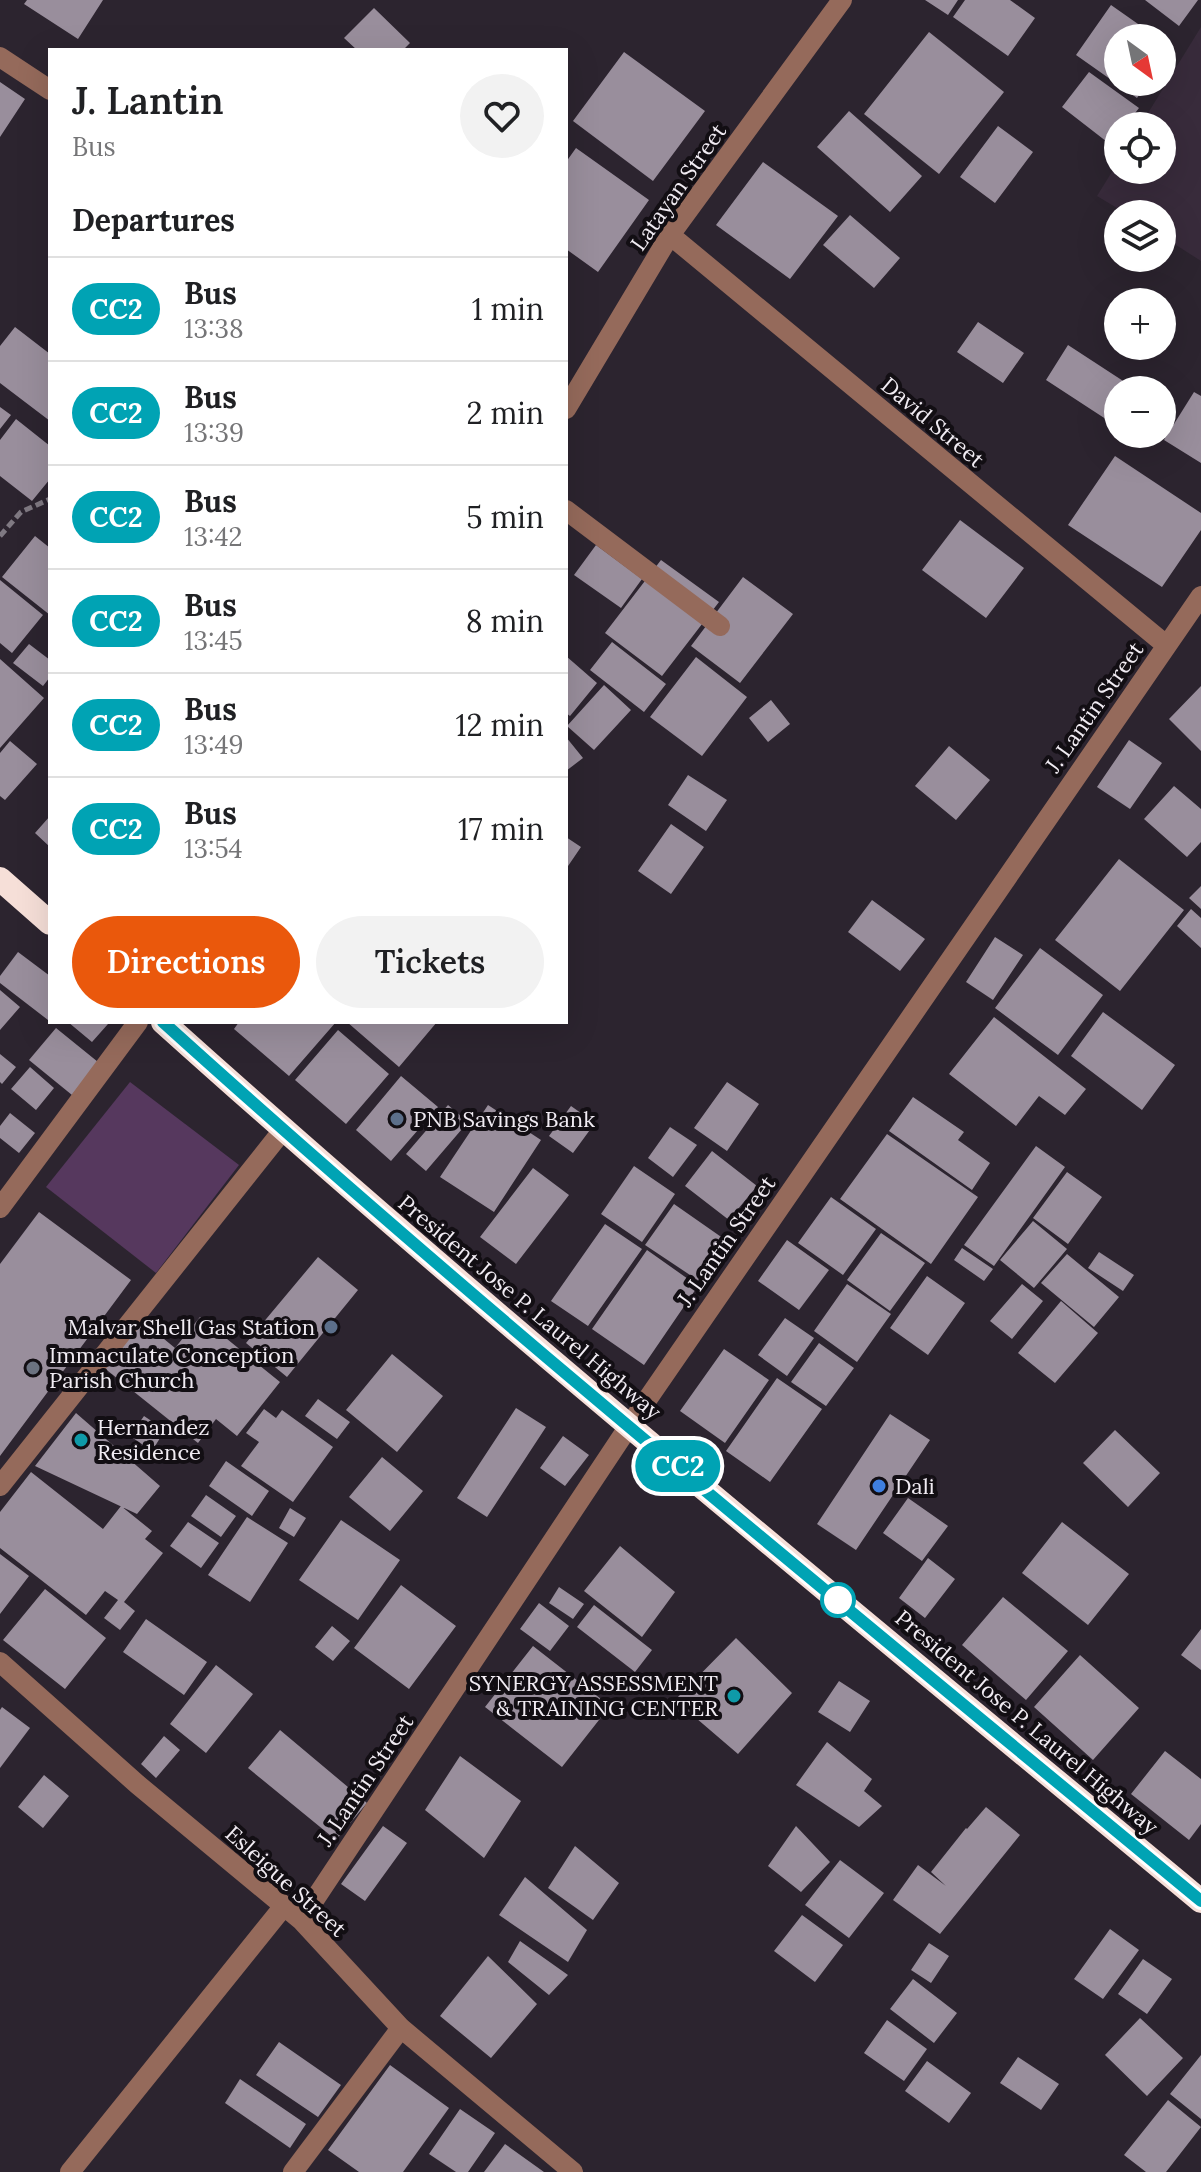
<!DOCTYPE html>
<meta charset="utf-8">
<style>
body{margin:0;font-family:Lora,serif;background:#f2f2f2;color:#202124;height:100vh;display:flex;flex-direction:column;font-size:30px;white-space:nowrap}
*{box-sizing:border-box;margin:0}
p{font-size:26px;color:#757577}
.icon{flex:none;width:44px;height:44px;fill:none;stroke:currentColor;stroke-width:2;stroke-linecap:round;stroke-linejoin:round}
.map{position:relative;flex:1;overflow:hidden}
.details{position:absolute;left:48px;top:48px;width:520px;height:976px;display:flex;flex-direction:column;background:#fff;border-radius:0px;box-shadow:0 8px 32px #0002}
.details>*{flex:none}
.badge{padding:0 16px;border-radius:26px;font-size:28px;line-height:52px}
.needle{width:52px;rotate:147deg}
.controls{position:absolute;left:1104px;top:24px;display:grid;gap:16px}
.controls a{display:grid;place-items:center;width:72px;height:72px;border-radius:50%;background:#fff;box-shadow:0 8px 32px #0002;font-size:40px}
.map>.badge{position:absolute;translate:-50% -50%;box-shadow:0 0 0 4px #fff}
h2{padding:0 24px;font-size:30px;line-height:72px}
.round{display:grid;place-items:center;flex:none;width:84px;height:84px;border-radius:42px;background:#f2f2f2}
.summary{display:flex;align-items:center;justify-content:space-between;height:136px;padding:0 24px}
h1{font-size:38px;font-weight:600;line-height:60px}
.primary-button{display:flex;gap:16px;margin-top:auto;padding:16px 24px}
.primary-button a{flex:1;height:92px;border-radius:48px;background:#ea580c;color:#fff;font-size:32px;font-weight:600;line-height:92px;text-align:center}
.primary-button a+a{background:#f2f2f2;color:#202124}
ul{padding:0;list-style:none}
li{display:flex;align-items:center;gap:24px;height:104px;padding:0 24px;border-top:2px solid #e0e0e0}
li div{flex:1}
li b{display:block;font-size:30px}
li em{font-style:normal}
li .badge{min-width:88px;font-weight:700;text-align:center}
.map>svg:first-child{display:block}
</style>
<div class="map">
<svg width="1201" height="2172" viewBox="0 0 1201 2172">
<rect width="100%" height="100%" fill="#2c242f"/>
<path fill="#382b3b" d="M1201,27V261L1162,236V214H1127L1097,196L1118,162V170H1162V126H1140Z"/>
<path fill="#56385e" d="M130,1082L239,1165L156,1273L46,1187Z"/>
<path fill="#998e9c" d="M27,0H103L78,39L24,4Z
M925,0H958L948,15Z
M965,0H1010L1035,18L1008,56L953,17Z
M1145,0H1198L1179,26Z
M1111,5L1158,38H1118V82H1148L1137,98L1076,55Z
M374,8L410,43L403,50H357L344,38Z
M929,32L1004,92L939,174L864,114Z
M1162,41L1172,48L1162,62Z
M624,52L705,111L653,181L573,121Z
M1089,72L1139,108L1125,126H1118V136L1111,145L1062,107Z
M0,82L25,99L0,137Z
M849,111L922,176L890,212L817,147Z
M998,126L1033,152L995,203L960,177Z
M576,148L649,200L598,272L566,249V162Z
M763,162L838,216L790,279L716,225Z
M850,215L900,258L874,288L823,245Z
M978,322L1024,353L1003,383L957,352Z
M15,327L50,354V421L0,383V346Z
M1068,345L1137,390H1118V427L1046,380Z
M1194,392L1201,396V463L1164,440Z
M0,407L11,415L0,429Z
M16,419L50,446V479L32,501L0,476V440Z
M1115,456L1201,513V530L1162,587L1068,525Z
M960,520L1024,568L986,618L922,570Z
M35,536L50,548V615L2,577Z
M596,545L642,579L621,608L574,575Z
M661,560L719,602L662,676L605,633Z
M743,577L793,614L740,683L691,646Z
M0,580L43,615L12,653L0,643Z
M612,642L666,684L644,712L590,670Z
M29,644L50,660V677L43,686L13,663Z
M566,656L597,683L570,716L566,713Z
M696,657L747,697L702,756L650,717Z
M0,659L44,698L0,748Z
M604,685L631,710L594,750L567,726Z
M1201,686V751L1169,719Z
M771,700L790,724L768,742L749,718Z
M566,737L583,758L566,771Z
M1129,740L1162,763L1130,809L1097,787Z
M10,741L37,764L5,800L0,796V753Z
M949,746L990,780L956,820L915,786Z
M688,775L727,800L706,831L668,805Z
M1174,786L1201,809V842L1187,857L1144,819Z
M50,816V847L35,833Z
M671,824L704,847L671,894L638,871Z
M566,837L581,847L566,869Z
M1119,859L1184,910L1120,991L1055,940Z
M1201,886V909L1189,898Z
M872,900L925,939L900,971L848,932Z
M1191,909L1201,918V948L1177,926Z
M995,937L1023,955L993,1000L966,982Z
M1040,948L1103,995L1058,1055L995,1008Z
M18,952L50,976V1017L48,1020L0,983V976Z
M0,990L20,1007L0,1030Z
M1103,1012L1175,1065L1142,1110L1071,1056Z
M994,1017L1086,1089L1065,1115L1039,1096L1016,1126L949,1074Z
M68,1022H106L108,1024L92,1042Z
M239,1022H336L289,1076L234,1029Z
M347,1022H437L399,1067Z
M56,1028L98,1062L72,1095L29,1060Z
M338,1030L389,1074L346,1124L295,1080Z
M0,1054L16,1067L2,1084L0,1082Z
M30,1067L54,1088L36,1110L11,1089Z
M401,1076L438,1107L391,1161L356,1130Z
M727,1082L759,1104L727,1151L694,1128Z
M913,1097L964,1132L958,1140L990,1163L972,1190L889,1131Z
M448,1105L468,1122L426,1171L406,1154Z
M488,1105L541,1140L494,1212L440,1177Z
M571,1106L595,1123L573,1153L549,1136Z
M10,1113L35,1133L19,1153L0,1138V1126Z
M670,1127L697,1145L673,1177L648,1158Z
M887,1134L978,1197L931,1264L840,1199Z
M1036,1146L1065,1167L994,1266L964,1245Z
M712,1151L757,1186L729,1220L685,1186Z
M634,1166L675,1194L642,1242L601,1214Z
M533,1168L569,1195L516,1264L480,1237Z
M1067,1172L1102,1197L1068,1244L1033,1218Z
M831,1197L876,1229L843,1275L798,1243Z
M674,1204L727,1241L699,1281L645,1245Z
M39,1212L131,1280L0,1456V1264Z
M1033,1221L1067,1249L1034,1288L1000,1260Z
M605,1224L642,1249L588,1326L551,1301Z
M881,1233L925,1263L890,1311L847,1280Z
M787,1240L829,1270L799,1310L758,1281Z
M962,1248L993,1269L984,1281L954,1260Z
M647,1250L698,1286L644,1365L592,1329Z
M1099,1252L1134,1275L1123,1291L1088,1268Z
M1067,1254L1119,1297L1094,1327L1041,1283Z
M318,1257L358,1290L287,1377L246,1343Z
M927,1276L965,1303L928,1355L890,1328Z
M847,1284L891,1314L857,1362L814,1331Z
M1022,1284L1043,1301L1012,1339L990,1321Z
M1061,1301L1098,1333L1055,1383L1018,1353Z
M200,1317L280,1382L237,1436L216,1419L198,1443L103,1367L141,1320L175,1348Z
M785,1318L814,1338L787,1376L758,1355Z
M819,1343L854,1368L826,1406L791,1382Z
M724,1349L769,1380L725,1443L680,1411Z
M392,1354L443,1396L397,1452L346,1410Z
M777,1378L822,1409L770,1482L726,1451Z
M318,1399L350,1422L337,1439L305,1416Z
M516,1408L546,1427L487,1517L457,1498Z
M264,1409L276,1418L282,1410L333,1447L293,1502L241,1466L259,1442L246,1433Z
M76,1413L160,1486L137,1514L35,1466Z
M890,1414L930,1440L856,1550L817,1524Z
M144,1416L165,1430L152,1451L130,1436Z
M1115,1430L1160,1473L1128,1507L1083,1463Z
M563,1436L589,1455L565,1486L540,1468Z
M382,1457L423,1491L390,1531L349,1497Z
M226,1461L269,1491L252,1516L209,1486Z
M31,1472L103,1529L121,1506L152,1531L145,1539L163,1553L124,1602L135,1611L120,1630L104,1618L118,1600L105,1591L86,1615L0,1548V1512Z
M206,1495L236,1516L221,1537L191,1516Z
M908,1498L948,1526L922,1561L883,1533Z
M290,1508L306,1518L294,1537L279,1528Z
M247,1517L288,1543L250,1602L208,1575Z
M341,1520L400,1560L358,1620L299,1580Z
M188,1522L219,1543L201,1568L170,1546Z
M1062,1522L1129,1574L1088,1625L1022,1573Z
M620,1546L675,1592L642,1637L584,1591Z
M0,1554L29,1576L0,1614Z
M928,1558L955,1579L925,1618L899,1598Z
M401,1585L456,1626L409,1689L354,1648Z
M559,1587L584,1604L573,1619L549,1603Z
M45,1589L106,1638L65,1689L3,1640Z
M1003,1597L1068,1651L1026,1700L962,1645Z
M539,1603L569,1626L550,1651L520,1629Z
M594,1605L652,1650L635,1672L577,1627Z
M146,1619L207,1662L184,1695L123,1652Z
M332,1626L350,1641L333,1661L315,1647Z
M1201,1629V1670L1181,1655Z
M736,1638L792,1693L738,1754L675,1700Z
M533,1646L610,1706L562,1767L485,1707Z
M1080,1655L1139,1708L1093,1760L1034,1707Z
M216,1665L253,1694L206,1753L170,1724Z
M839,1681L870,1701L850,1732L818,1712Z
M2,1707L30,1728L0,1768V1710Z
M280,1730L367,1803L336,1840L248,1768Z
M164,1736L180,1750L156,1778L141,1764Z
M827,1742L872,1779L864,1791L882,1806L859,1827L796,1785Z
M1165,1751L1201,1779V1824L1189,1840L1131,1794Z
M460,1756L521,1801L484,1858L425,1810Z
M44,1775L69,1796L43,1828L18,1807Z
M986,1807L1020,1835L940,1934L893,1900L918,1865L946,1886L931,1872L966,1828L967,1829Z
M383,1826L407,1843L365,1901L341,1884Z
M796,1826L830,1862L801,1892L768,1866Z
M575,1846L619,1883L593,1920L548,1888Z
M840,1860L884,1893L849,1938L805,1905Z
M525,1877L587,1930L568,1962L499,1915Z
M802,1915L843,1945L815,1982L774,1951Z
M1110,1929L1139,1950L1103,1999L1074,1979Z
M520,1941L568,1975L549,1995L508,1962Z
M929,1943L949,1956L931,1983L911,1970Z
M488,1956L537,2004L491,2058L440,2016Z
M1143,1959L1172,1979L1147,2014L1118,1994Z
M913,1979L957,2013L934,2043L890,2009Z
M1140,2018L1183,2058L1147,2096L1105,2055Z
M887,2020L927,2049L904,2081L864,2053Z
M279,2042L341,2085L318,2117L256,2075Z
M1201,2055V2119L1170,2094Z
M1018,2057L1059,2084L1041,2110L1000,2083Z
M927,2061L971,2093L949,2123L905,2091Z
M390,2065L449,2108L403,2172H359L328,2150Z
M240,2079L306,2124L290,2148L225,2103Z
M1168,2100L1201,2127L1166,2172H1146L1124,2155Z
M460,2109L495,2133L468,2172H456L429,2154Z
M505,2144L544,2172H484Z"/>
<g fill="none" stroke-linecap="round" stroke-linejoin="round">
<path stroke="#7f7982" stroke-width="5" stroke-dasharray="8 4" stroke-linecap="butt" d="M0,536L21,512L50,499"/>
<path stroke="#956a5b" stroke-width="20" d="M0,57L50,90
M670,235L1166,645
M566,409L670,235L842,0
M566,510L720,626
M0,1208L138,1022
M0,1486L283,1130
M0,1662L137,1784L301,1920L401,2028L573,2172
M301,1920L629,1426L1201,596
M70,2172L284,1906
M293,2172L401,2028"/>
<path stroke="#f6dfd8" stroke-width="24" d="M0,879L50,923
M163,1022C500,1325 852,1611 1201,1901"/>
</g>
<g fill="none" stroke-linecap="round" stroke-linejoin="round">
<defs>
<path id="line" d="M163,1022C499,1326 852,1612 1201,1901"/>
</defs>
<use href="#line" stroke="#fff" stroke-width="18"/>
<use href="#line" stroke="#00a3b4" stroke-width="12"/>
</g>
<g fill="#5c6f8a" stroke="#120e13" stroke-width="3">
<circle cx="397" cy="1119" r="8"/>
<circle cx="331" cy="1327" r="8"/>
</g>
<circle fill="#6b7280" stroke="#120e13" stroke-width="3" cx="33" cy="1368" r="8"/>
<g fill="#0f9aa8" stroke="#120e13" stroke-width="3">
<circle cx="81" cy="1440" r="8"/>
<circle cx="734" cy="1696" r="8"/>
</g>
<circle fill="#3f7fe0" stroke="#120e13" stroke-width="3" cx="879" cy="1486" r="8"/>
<circle fill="#fff" stroke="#00a3b4" stroke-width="4" cx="838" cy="1600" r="16"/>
<g text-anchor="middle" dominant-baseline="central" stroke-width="8" stroke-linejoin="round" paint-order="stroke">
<g font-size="22" fill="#f1ecf3" stroke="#120e13">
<text transform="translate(678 187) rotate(-55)">Latayan Street</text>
<text transform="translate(933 422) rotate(40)">David Street</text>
<text transform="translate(1094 707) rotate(-55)">J. Lantin Street</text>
<text transform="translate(726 1241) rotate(-55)">J. Lantin Street</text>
<text transform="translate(530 1307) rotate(40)">President Jose P. Laurel Highway</text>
<text transform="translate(1027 1722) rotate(40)">President Jose P. Laurel Highway</text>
<text transform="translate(365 1780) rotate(-56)">J. Lantin Street</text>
<text transform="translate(286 1881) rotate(42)">Esleigue Street</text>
</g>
<g font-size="22" fill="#f1ecf3" stroke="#120e13" text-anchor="start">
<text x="413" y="1119">PNB Savings Bank</text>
<text x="315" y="1327" text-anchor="end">Malvar Shell Gas Station</text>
<text x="49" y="1355">Immaculate Conception<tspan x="49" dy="25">Parish Church</tspan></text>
<text x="97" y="1427">Hernandez<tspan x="97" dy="25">Residence</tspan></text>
<text x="895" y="1486">Dali</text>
<text x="718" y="1683" text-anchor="end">SYNERGY ASSESSMENT<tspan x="718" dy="25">&amp; TRAINING CENTER</tspan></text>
</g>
</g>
</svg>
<div class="controls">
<a><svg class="needle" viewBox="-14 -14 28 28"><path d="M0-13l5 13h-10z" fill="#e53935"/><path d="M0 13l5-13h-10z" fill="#757577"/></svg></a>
<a><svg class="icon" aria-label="locate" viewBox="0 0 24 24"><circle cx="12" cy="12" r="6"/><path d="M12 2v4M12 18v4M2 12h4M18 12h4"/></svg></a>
<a><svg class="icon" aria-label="layers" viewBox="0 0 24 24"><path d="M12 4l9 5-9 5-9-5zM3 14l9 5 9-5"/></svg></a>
<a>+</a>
<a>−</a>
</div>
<b class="badge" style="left:678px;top:1466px;background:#00a3b4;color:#fff">CC2</b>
<section class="details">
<div class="summary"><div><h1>J. Lantin</h1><p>Bus</p></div><a class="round"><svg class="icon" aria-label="heart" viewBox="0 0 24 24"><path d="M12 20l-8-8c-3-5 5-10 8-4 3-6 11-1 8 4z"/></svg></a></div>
<h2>Departures</h2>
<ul>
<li><span class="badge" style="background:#00a3b4;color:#fff">CC2</span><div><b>Bus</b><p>13:38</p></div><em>1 min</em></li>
<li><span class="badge" style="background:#00a3b4;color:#fff">CC2</span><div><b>Bus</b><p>13:39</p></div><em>2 min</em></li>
<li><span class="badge" style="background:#00a3b4;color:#fff">CC2</span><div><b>Bus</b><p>13:42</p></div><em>5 min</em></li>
<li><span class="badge" style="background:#00a3b4;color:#fff">CC2</span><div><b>Bus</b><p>13:45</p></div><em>8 min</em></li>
<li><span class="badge" style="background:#00a3b4;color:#fff">CC2</span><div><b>Bus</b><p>13:49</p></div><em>12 min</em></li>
<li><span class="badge" style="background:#00a3b4;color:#fff">CC2</span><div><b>Bus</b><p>13:54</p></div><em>17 min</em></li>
</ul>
<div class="primary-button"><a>Directions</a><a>Tickets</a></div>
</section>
</div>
